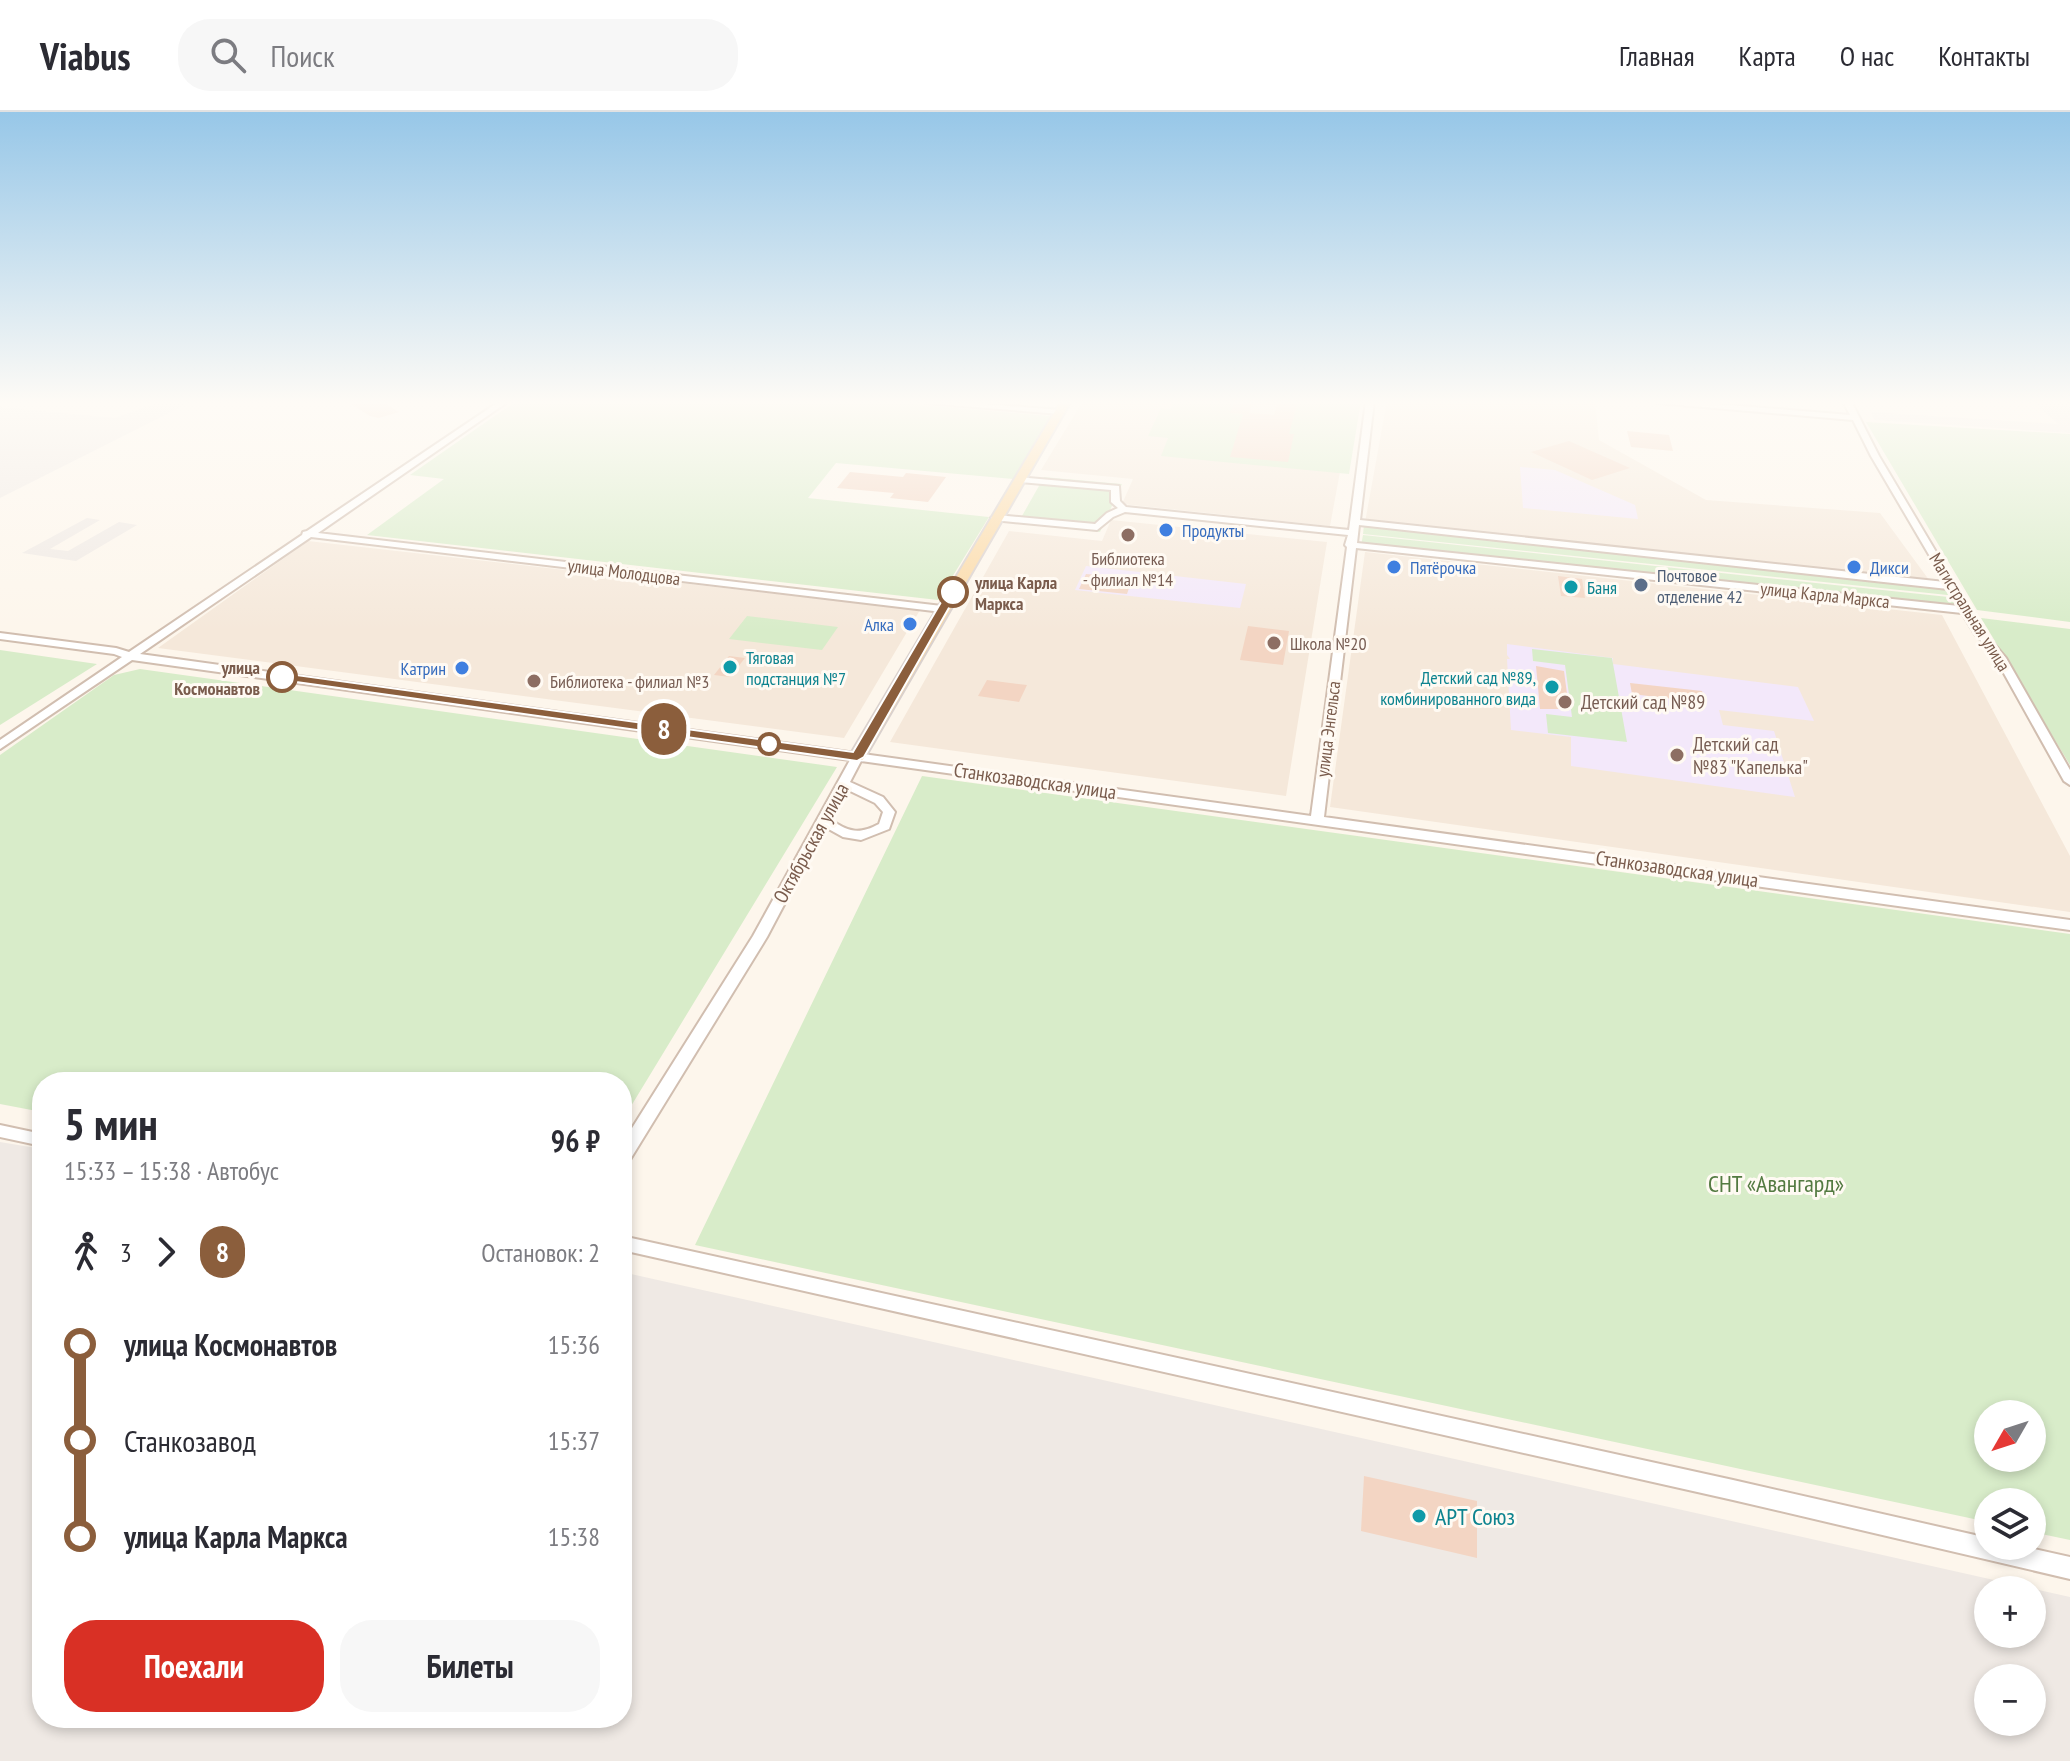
<!DOCTYPE html>
<html lang="ru">
<meta charset="utf-8">
<style>
body{margin:0;font-family:"PT Sans Narrow",sans-serif;background:#f7f7f7;color:#2b2b33;height:100vh;display:flex;flex-direction:column;font-size:30px;white-space:nowrap}
*{box-sizing:border-box;margin:0}
p{font-size:26px;color:#7c7c81}
.icon{flex:none;width:44px;height:44px;fill:none;stroke:currentColor;stroke-width:2;stroke-linecap:round;stroke-linejoin:round}
.map{position:relative;flex:1;overflow:hidden}
.side{position:absolute;left:32px;top:960px;width:600px;height:656px;display:flex;flex-direction:column;background:#fff;border-radius:32px;box-shadow:0 4px 12px #0003}
.side>*{flex:none}
.badge{padding:0 16px;border-radius:26px;font-size:28px;line-height:52px}
.needle{width:52px;rotate:231deg}
.buttons{position:absolute;left:1974px;top:1288px;display:grid;gap:16px}
.buttons a{display:grid;place-items:center;width:72px;height:72px;border-radius:50%;background:#fff;box-shadow:0 4px 12px #0003;font-size:40px}
.map>.badge{position:absolute;translate:-50% -50%;box-shadow:0 0 0 4px #fff}
.legs{display:flex;align-items:center;gap:12px;height:88px;padding:0 32px;font-size:26px}
.legs p{margin-inline-start:auto}
.head{display:flex;align-items:center;justify-content:space-between;height:136px;padding:0 32px}
h1{font-size:44px;font-weight:800;line-height:60px}
.cta{display:flex;gap:16px;margin-top:auto;padding:16px 32px}
.cta a{flex:1;height:92px;border-radius:32px;background:#d93025;color:#fff;font-size:32px;font-weight:800;line-height:92px;text-align:center}
.cta a+a{background:#f7f7f7;color:#2b2b33}
ul{padding:0 32px;list-style:none}
li{display:flex;align-items:center;gap:28px;height:96px;font-size:30px}
li i{display:grid;place-items:center;width:12px;height:100%;margin:0 10px;background:currentColor}
li i::after{content:'';width:20px;height:20px;margin:-10px;border:6px solid;border-radius:50%;background:#fff}
li p{margin-inline-start:auto}
li:first-child i{background:linear-gradient(#0000 50%,currentColor 0)}
li:last-child i{background:linear-gradient(currentColor 50%,#0000 0)}
header{display:flex;align-items:center;gap:48px;box-sizing:border-box;height:112px;padding:0 40px;background:#fff;border-bottom:2px solid #e1e1e2}
header strong{font-size:38px}
nav{display:flex;gap:44px;margin-inline-start:auto;font-size:28px}
.search{width:560px;height:72px;background:#f7f7f7;display:flex;align-items:center;gap:20px;box-sizing:border-box;padding:0 28px;border-radius:32px;color:#7c7c81;font-size:30px}
.map>svg:first-child{display:block}
</style>
<header>
<strong>Viabus</strong>
<div class="search"><svg class="icon" aria-label="search" viewBox="0 0 24 24"><circle cx="10" cy="10" r="6"/><path d="M15 15l6 6"/></svg>Поиск</div>
<nav><a>Главная</a><a>Карта</a><a>О нас</a><a>Контакты</a></nav>
</header>
<div class="map">
<svg width="2070" height="1649" viewBox="0 0 2070 1649">
<rect width="100%" height="100%" fill="#fdf6ec"/>
<path fill="#f5e8da" d="M1083,289H1353L1330,414L1122,392L1133,367L1041,358Z
M1387,289H1595L1599,328L1706,388L1880,401L1932,472L1364,416Z
M1111,408L1327,430L1286,684L890,630L1009,419L1102,429Z
M308,429L920,498L844,626L158,536Z
M1365,440L1942,503L2070,744V800L1330,695Z"/>
<path fill="#efe9e4" fill-rule="evenodd" d="M162,289H193L0,386V295L115,306Z
M2032,289H2070V321L1874,308L1871,300L2058,312Z
M87,406L100,408L50,437L68,439L119,410L137,413L76,449L22,441Z
M0,1030L42,1037V1606H622V1160L2070,1485V1649H0ZM1988,1478H2032V1522H1988ZM1988,1566H2032V1610H1988Z"/>
<path fill="#f3e8fa" d="M1520,355L1555,358L1635,393L1638,407L1523,396Z
M1086,454L1246,472L1240,496L1075,478Z
M1507,532L1613,546V552L1798,575L1814,609L1719,598L1723,613L1774,619L1795,685L1571,654V625L1511,618L1507,547H1510L1507,543Z"/>
<path fill="#d8ecc9" fill-rule="evenodd" d="M516,289H875L1050,304L1013,367L836,351L808,386L989,405L938,488L367,423L444,367L410,363Z
M1174,289H1235L1231,301L1293,307L1298,289H1361L1349,362L1161,344L1168,326L1148,324L1161,296L1170,297Z
M1866,310L2070,322V510L1977,498Z
M1044,365L1122,372L1100,420L1018,411Z
M1364,413L1951,474L1957,484L1363,422Z
M1363,423L1958,486L1964,497L1361,433Z
M747,504L838,515L822,538L729,527Z
M1981,506L2070,517V653Z
M1532,537L1612,546L1627,630L1548,621L1546,602L1572,605L1565,553L1533,549Z
M0,538L97,552L0,613Z
M140,557L837,655L622,1009V970H42V1000L0,992V643L114,563Z
M922,664L2070,822V1428L2032,1420V1390H1988V1410L695,1133ZM1988,1302H2032V1346H1988Z"/>
<path fill="#f3d5c3" d="M346,289H381L399,300L379,306L370,304Z
M1235,289H1253L1249,301L1274,303L1278,289H1298L1289,322H1294L1288,350L1230,345L1243,302L1230,301Z
M1627,319L1669,323L1673,339L1631,335Z
M1569,329L1630,356L1592,368L1531,340Z
M850,360L903,365L906,361L946,365L928,390L890,386L894,381L837,376Z
M1086,462L1098,463L1096,468L1118,470L1120,466L1132,467L1127,482L1079,477Z
M1558,464L1582,467L1585,486L1561,484Z
M1248,514L1289,519L1283,553L1240,548Z
M729,544L745,546L730,565L714,563Z
M1536,554L1564,559L1569,597H1540Z
M987,568L1027,573L1019,590L978,584Z
M1630,571L1702,579L1706,591L1632,582Z
M1364,1364L1477,1389V1446L1361,1419Z"/>
<g fill="none" stroke-linecap="round" stroke-linejoin="round">
<defs>
<path id="minor" d="M500,289H509L318,421L942,494L947,497L942,500L311,425L140,542L1311,704L1347,435L1345,433L1348,423L1125,400L1113,405L1097,418L993,408L991,406L996,403L1095,412L1107,401L1118,396L1111,390V378L1020,370L1017,369V365L1119,374L1120,389L1126,395L1349,418L1366,289H1374L1360,408L1945,470L1871,344L1853,308L1657,291L1653,289H1679L1850,303L1843,289H1851L1879,344L1983,519L2006,546L2070,658V673L2064,669L1996,547L1975,522L1962,501L1356,436L1324,705L2070,808V818L861,649L850,670L883,685L895,700L889,717L861,728L843,725L825,715L767,825L628,1051L622,1053V1032L753,824L850,648L132,548L0,637V628L122,545L114,542L0,527V521L116,536L129,540L302,423L303,420L307,419ZM1359,413L1948,477L1959,494L1357,431ZM846,677L875,691L883,700L879,712C859,723 848,720 830,707Z
M921,289H948L1060,298L1064,300L1060,302L925,291Z
M0,1013L42,1022V1034L0,1025Z
M622,1124L1733,1368L1988,1426V1434H2021L2070,1445V1467L1733,1388L622,1138Z"/>
<path id="major" d="M1061,289H1071L865,645L862,648H852L849,645Z"/>
</defs>
<use href="#minor" stroke="#d1beb0" stroke-width="4"/>
<use href="#major" stroke="#dad1cd" stroke-width="4"/>
<use href="#minor" fill="#fff" fill-rule="evenodd"/>
<use href="#major" fill="#fbd9a5" fill-rule="evenodd"/>
</g>
<linearGradient id="sky" x2="0" y2="1"><stop stop-color="#97c7e8"/><stop offset="0.56" stop-color="#fefbf6"/><stop offset="1" stop-color="#fefbf6" stop-opacity="0"/></linearGradient>
<rect width="2070" height="519" fill="url(#sky)"/>
<path fill="#8b5e3c" stroke="#fff" stroke-width="2" d="M953,476L958,480L864,645L857,649L282,568L276,565L282,561L853,640L947,480Z"/>
<g fill="#3f7fe0" stroke="#fffaf3" stroke-width="3">
<circle cx="1166" cy="418" r="8"/>
<circle cx="1394" cy="455" r="8"/>
<circle cx="1854" cy="455" r="8"/>
<circle cx="910" cy="512" r="8"/>
<circle cx="462" cy="556" r="8"/>
</g>
<g fill="#8d6e63" stroke="#fffaf3" stroke-width="3">
<circle cx="1128" cy="423" r="8"/>
<circle cx="1274" cy="531" r="8"/>
<circle cx="534" cy="569" r="8"/>
<circle cx="1565" cy="590" r="8"/>
<circle cx="1677" cy="643" r="8"/>
</g>
<circle fill="#5c6f8a" stroke="#fffaf3" stroke-width="3" cx="1641" cy="473" r="8"/>
<g fill="#0f9aa8" stroke="#fffaf3" stroke-width="3">
<circle cx="1571" cy="475" r="8"/>
<circle cx="730" cy="555" r="8"/>
<circle cx="1552" cy="575" r="8"/>
<circle cx="1419" cy="1404" r="8"/>
</g>
<g fill="#fff" stroke="#8b5e3c" stroke-width="4">
<circle cx="953" cy="480" r="14"/>
<circle cx="282" cy="565" r="14"/>
<circle cx="769" cy="632" r="10"/>
</g>
<g text-anchor="middle" dominant-baseline="central" stroke-width="6" stroke-linejoin="round" paint-order="stroke">
<g font-size="18" fill="#366cbe" stroke="#fffaf3" text-anchor="start">
<text x="1182" y="418">Продукты</text>
<text x="1410" y="455">Пятёрочка</text>
<text x="1870" y="455">Дикси</text>
<text x="894" y="512" text-anchor="end">Алка</text>
<text x="446" y="556" text-anchor="end">Катрин</text>
</g>
<g font-size="18" fill="#785e54" stroke="#fffaf3" text-anchor="start">
<text x="1128" y="446" text-anchor="middle">Библиотека<tspan x="1128" dy="21">- филиал №14</tspan></text>
<text x="1290" y="531">Школа №20</text>
<text x="550" y="569">Библиотека - филиал №3</text>
</g>
<g font-size="18" fill="#7a5c4d" stroke="#fffaf3">
<text transform="translate(624 460) rotate(7)">улица Молодцова</text>
<text transform="translate(1825 483) rotate(6)">улица Карла Маркса</text>
<text transform="translate(1970 500) rotate(58)">Магистральная улица</text>
<text transform="translate(1328 617) rotate(-83)">улица Энгельса</text>
</g>
<g font-size="18" fill="#4e5e75" stroke="#fffaf3" text-anchor="start">
<text x="1657" y="463">Почтовое<tspan x="1657" dy="21">отделение 42</tspan></text>
</g>
<g font-size="18" font-weight="bold" fill="#7a5c4d" stroke="#fffaf3" text-anchor="start">
<text x="975" y="470">улица Карла<tspan x="975" dy="21">Маркса</tspan></text>
<text x="260" y="555" text-anchor="end">улица<tspan x="260" dy="21">Космонавтов</tspan></text>
</g>
<g font-size="18" fill="#0d838f" stroke="#fffaf3" text-anchor="start">
<text x="1587" y="475">Баня</text>
<text x="746" y="545">Тяговая<tspan x="746" dy="21">подстанция №7</tspan></text>
<text x="1536" y="565" text-anchor="end">Детский сад №89,<tspan x="1536" dy="21">комбинированного вида</tspan></text>
</g>
<g font-size="20" fill="#785e54" stroke="#fffaf3" text-anchor="start">
<text x="1581" y="590">Детский сад №89</text>
<text x="1693" y="632">Детский сад<tspan x="1693" dy="23">№83 "Капелька"</tspan></text>
</g>
<g font-size="20" fill="#7a5c4d" stroke="#fffaf3">
<text transform="translate(1035 669) rotate(8)">Станкозаводская улица</text>
<text transform="translate(811 731) rotate(-61)">Октябрьская улица</text>
<text transform="translate(1677 757) rotate(8)">Станкозаводская улица</text>
</g>
<g font-size="24" fill="#537a41" stroke="#fffaf3">
<text x="1776" y="1071">СНТ «Авангард»</text>
</g>
<g font-size="24" fill="#0d838f" stroke="#fffaf3" text-anchor="start">
<text x="1435" y="1404">АРТ Союз</text>
</g>
</g>
</svg>
<div class="buttons">
<a><svg class="needle" viewBox="-14 -14 28 28"><path d="M0-13l5 13h-10z" fill="#e53935"/><path d="M0 13l5-13h-10z" fill="#7c7c81"/></svg></a>
<a><svg class="icon" aria-label="layers" viewBox="0 0 24 24"><path d="M12 4l9 5-9 5-9-5zM3 14l9 5 9-5"/></svg></a>
<a>+</a>
<a>−</a>
</div>
<b class="badge" style="left:664px;top:617px;background:#8b5e3c;color:#fff">8</b>
<section class="side">
<div class="head"><div><h1>5 мин</h1><p>15:33 – 15:38 · Автобус</p></div><b>96 ₽</b></div>
<div class="legs"><svg class="icon" aria-label="walk" viewBox="0 0 24 24"><circle cx="13" cy="4" r="2"/><path d="M13 8l-2 6 4 7M11 14l-3 7M7 12l3-4h3l4 4"/></svg>3<svg class="icon" aria-label="forward" viewBox="0 0 24 24"><path d="M9 5l7 7-7 7"/></svg><b class="badge" style="background:#8b5e3c;color:#fff">8</b><p>Остановок: 2</p></div>
<ul>
<li><i style="color:#8b5e3c"></i><b>улица Космонавтов</b><p>15:36</p></li>
<li><i style="color:#8b5e3c"></i><span>Станкозавод</span><p>15:37</p></li>
<li><i style="color:#8b5e3c"></i><b>улица Карла Маркса</b><p>15:38</p></li>
</ul>
<div class="cta"><a>Поехали</a><a>Билеты</a></div>
</section>
</div>
